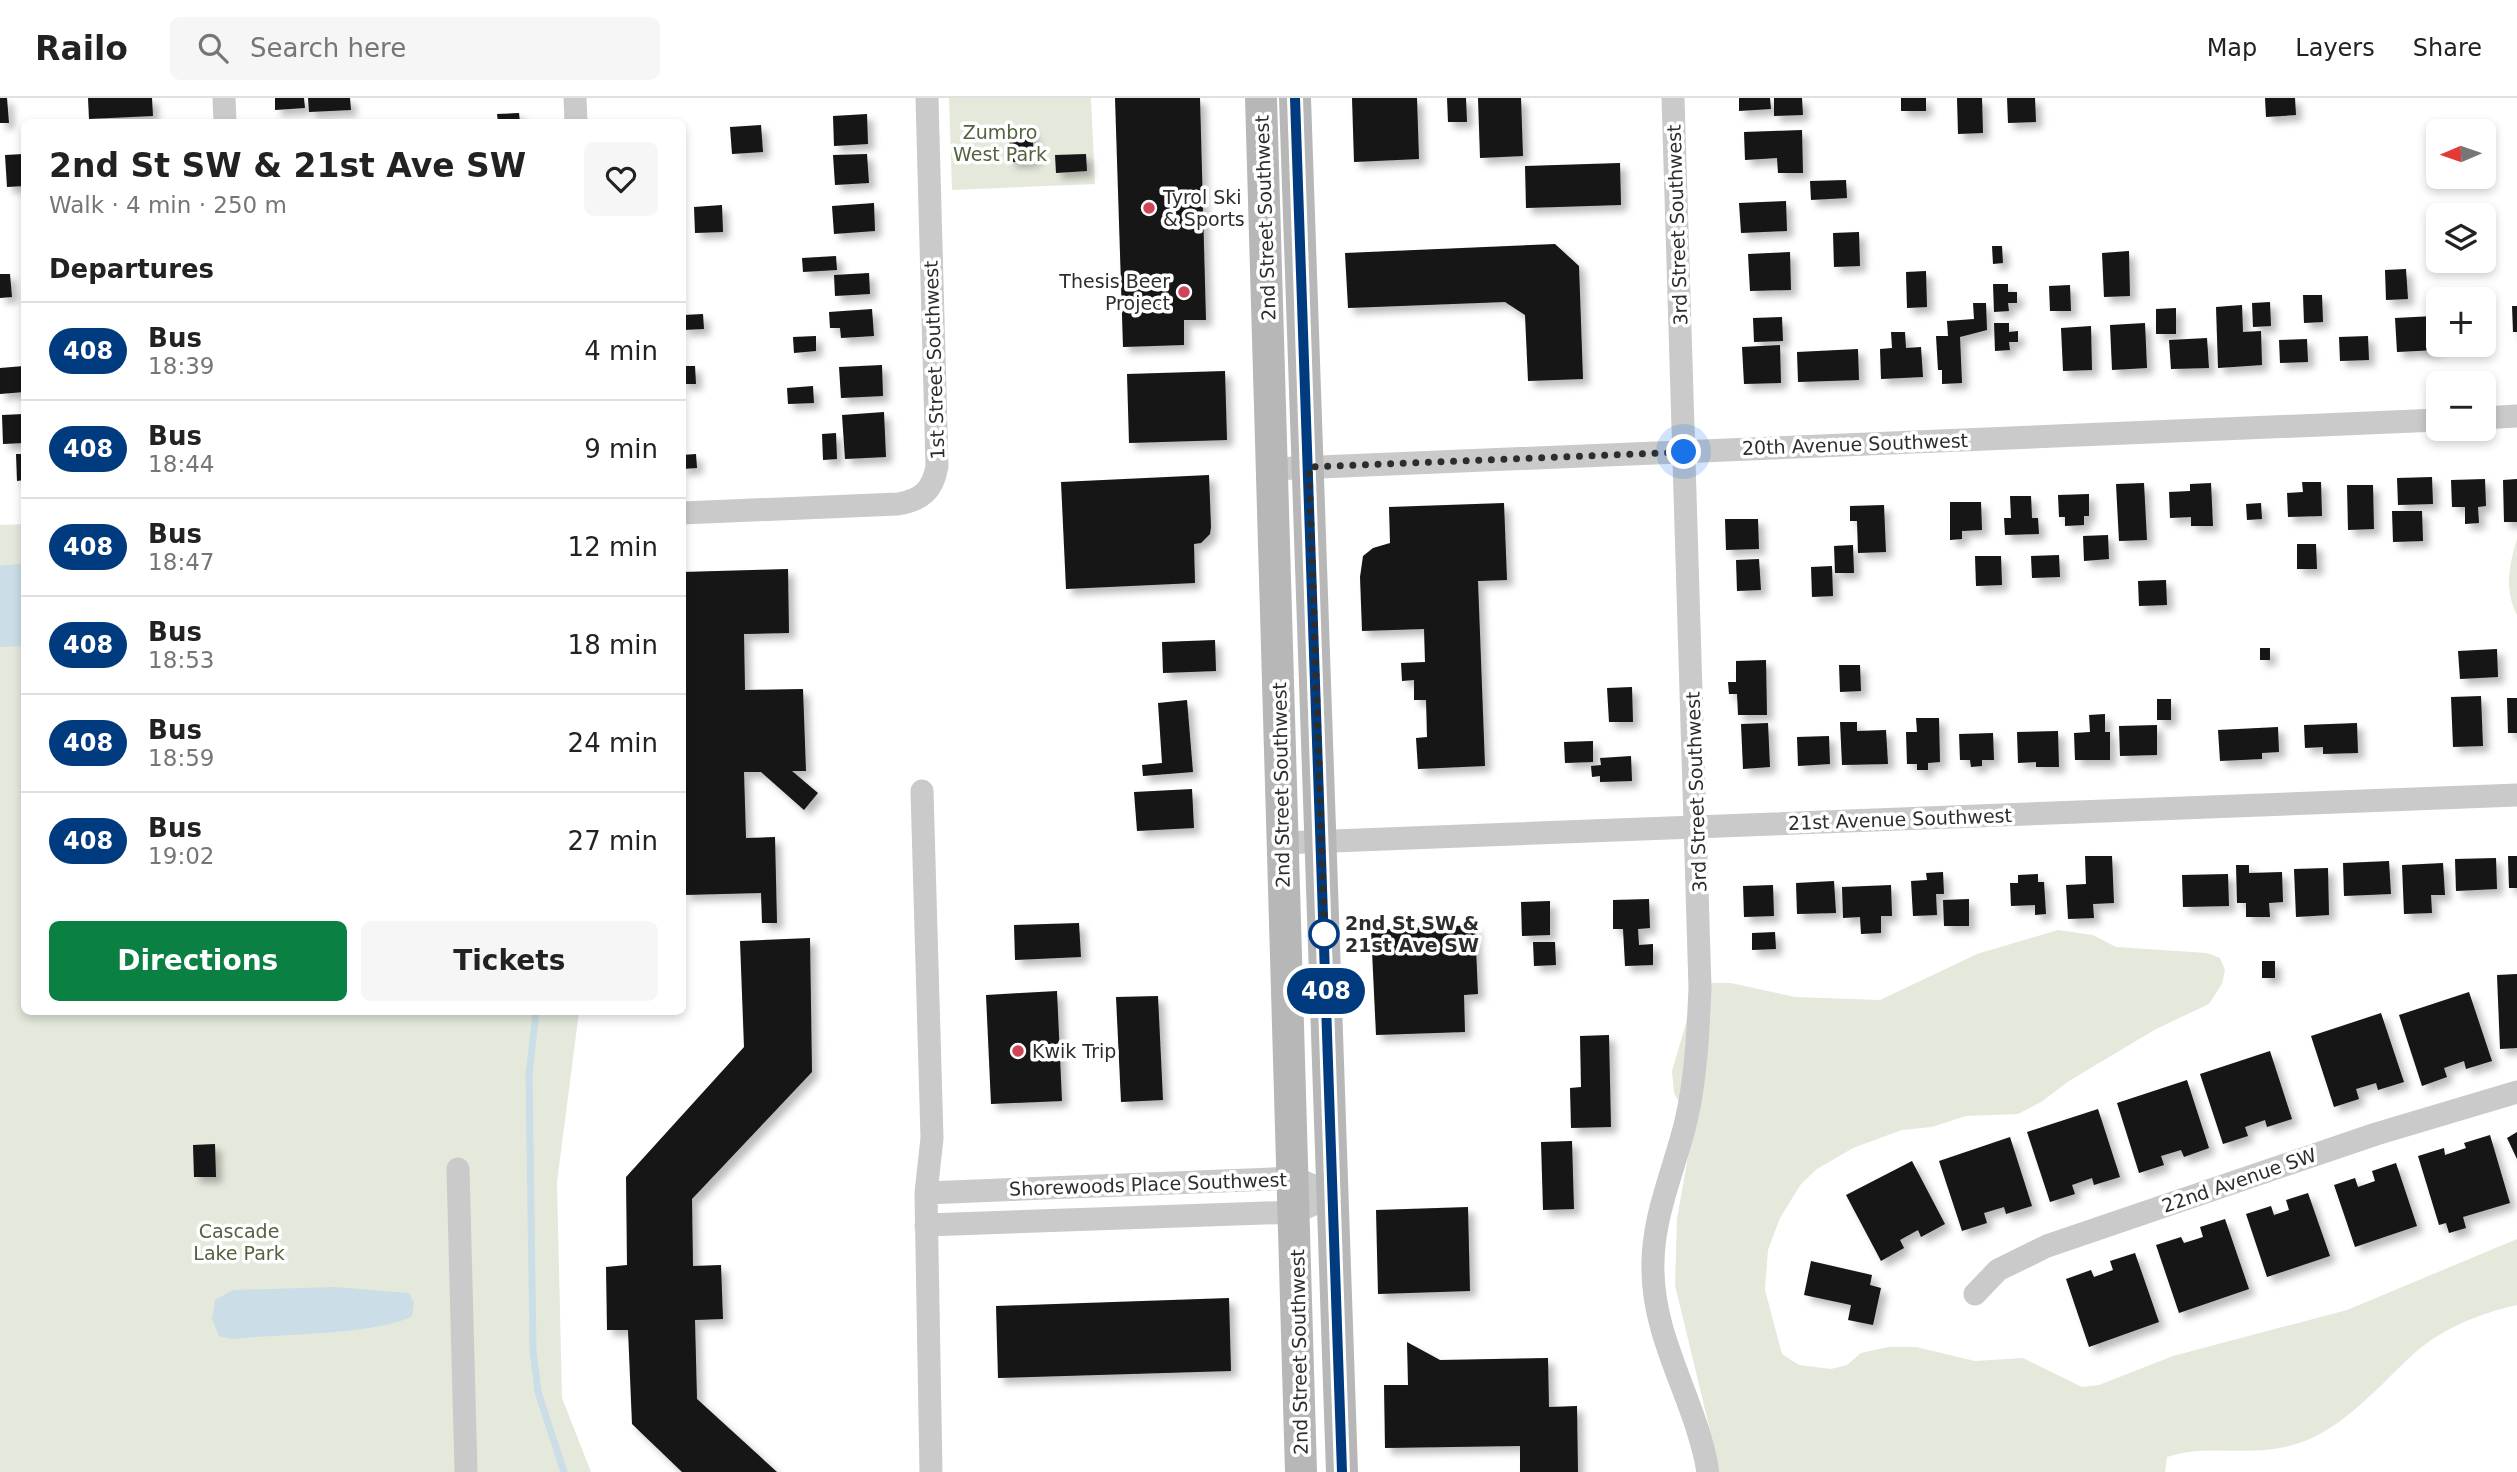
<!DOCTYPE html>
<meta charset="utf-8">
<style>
body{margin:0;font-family:"DejaVu Sans",sans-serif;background:#f6f6f6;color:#222;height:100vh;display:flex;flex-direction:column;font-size:26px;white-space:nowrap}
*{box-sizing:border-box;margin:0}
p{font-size:23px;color:#767676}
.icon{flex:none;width:38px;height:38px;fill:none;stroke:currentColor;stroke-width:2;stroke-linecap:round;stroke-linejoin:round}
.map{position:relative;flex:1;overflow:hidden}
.sheet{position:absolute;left:21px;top:21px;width:665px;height:896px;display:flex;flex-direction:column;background:#fff;border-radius:10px;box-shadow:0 4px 10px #0003}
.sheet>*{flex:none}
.badge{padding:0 14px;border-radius:23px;font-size:24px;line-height:46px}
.needle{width:46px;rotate:268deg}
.fabs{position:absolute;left:2426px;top:21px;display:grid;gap:14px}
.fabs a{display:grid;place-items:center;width:70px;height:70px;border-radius:10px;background:#fff;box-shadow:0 4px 10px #0003;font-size:35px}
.you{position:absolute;width:35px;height:35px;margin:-18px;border:5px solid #fff;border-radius:50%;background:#1a73e8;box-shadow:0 0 0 10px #1a73e833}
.map>.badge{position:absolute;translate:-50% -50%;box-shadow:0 0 0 4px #fff}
h2{padding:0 28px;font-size:26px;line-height:63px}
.round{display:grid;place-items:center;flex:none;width:74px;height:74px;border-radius:10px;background:#f6f6f6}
.head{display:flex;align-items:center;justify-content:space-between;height:119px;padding:0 28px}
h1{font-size:33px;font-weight:700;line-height:52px}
.primary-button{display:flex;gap:14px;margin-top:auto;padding:14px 28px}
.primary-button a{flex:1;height:80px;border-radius:10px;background:#0b8043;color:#fff;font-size:28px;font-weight:700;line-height:80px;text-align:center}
.primary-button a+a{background:#f6f6f6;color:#222}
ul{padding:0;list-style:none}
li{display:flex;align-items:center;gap:21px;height:98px;padding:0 28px;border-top:2px solid #e0e0e0}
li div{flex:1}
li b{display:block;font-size:26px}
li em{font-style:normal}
li .badge{min-width:77px;font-weight:700;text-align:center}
header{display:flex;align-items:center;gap:42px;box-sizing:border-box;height:98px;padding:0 35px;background:#fff;border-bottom:2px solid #e0e0e0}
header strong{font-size:33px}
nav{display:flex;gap:38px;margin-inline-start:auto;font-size:24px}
.search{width:490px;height:63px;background:#f6f6f6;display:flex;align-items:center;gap:18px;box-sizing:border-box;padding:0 24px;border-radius:10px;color:#767676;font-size:26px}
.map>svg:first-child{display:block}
</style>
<header>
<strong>Railo</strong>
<div class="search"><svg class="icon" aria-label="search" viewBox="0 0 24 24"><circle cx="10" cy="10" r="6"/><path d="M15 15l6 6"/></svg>Search here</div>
<nav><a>Map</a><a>Layers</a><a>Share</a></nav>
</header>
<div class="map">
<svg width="2517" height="1374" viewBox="0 0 2517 1374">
<defs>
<filter id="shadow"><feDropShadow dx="6" dy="6" stdDeviation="3.5" flood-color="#0004"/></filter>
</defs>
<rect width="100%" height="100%" fill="#fff"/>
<path fill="#e4e9dc" d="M949,0H1091L1095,86L952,92Z
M24,426V914H579L557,1084L562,1300L591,1374H0V427Z
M2517,441V517C2504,492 2509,467 2517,441Z
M2058,832L2093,837L2116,849L2207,855L2220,860L2225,872L2222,886L2209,906L2156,931L2069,983L2041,1004L2018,1016L1966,1018L1932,1029L1902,1032L1853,1050L1817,1071L1801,1086L1780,1120L1768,1152L1765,1192L1782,1256L1799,1267L1831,1271L1847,1267L1861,1255L1888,1249H1916L1975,1263L2023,1260L2082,1289L2099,1287L2173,1258L2347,1212L2517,1141V1207C2477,1216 2438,1232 2408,1261C2381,1287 2348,1323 2314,1339C2260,1365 2215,1343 2167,1359L2165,1374H1720L1675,1187L1677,1121L1693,1030L1674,995L1672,973L1693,901L1711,885H1731L1795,899L1880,902L1977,856Z"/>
<path fill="#cbdde6" d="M24,465V548L0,549V468Z
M335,1189L409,1195L414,1205L412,1218C378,1237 275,1236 232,1241L219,1238L212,1221L215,1202L233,1192Z"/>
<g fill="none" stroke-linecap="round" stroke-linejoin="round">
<path stroke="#cbdde6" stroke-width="7" d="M536,914L529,977L533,1251L538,1294L564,1374"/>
</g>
<path fill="#141414" filter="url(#shadow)" d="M0,0H7L9,25H0Z
M88,0H152L153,18L89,21Z
M275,0H304L305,10L275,12Z
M308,0H350L351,12L309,14Z
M1115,0H1200L1206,222H1184V247L1123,249Z
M1352,0H1417L1419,61L1354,64Z
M1447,0H1466L1467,24H1448Z
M1478,0H1521L1523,58L1480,60Z
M1739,0H1770L1771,11L1739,13Z
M1774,0H1802L1803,17L1774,18Z
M1901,0H1926V13H1901Z
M1957,0H1982L1983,35L1958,36Z
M2007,0H2035L2036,24L2008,25Z
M2265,0H2295L2296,17L2266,19Z
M519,15L520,24H498L497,16Z
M867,16L868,46L834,48L833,18Z
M761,27L763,54L732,56L730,29Z
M1032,31L1034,63L1010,64L1009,32Z
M1802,32L1803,75H1778L1777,60L1745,62L1744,34Z
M24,56V88L7,89L5,57Z
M867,56L869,85L835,87L833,57Z
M1086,56L1087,73L1056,75L1055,57Z
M1620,65L1621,107L1526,110L1525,68Z
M1846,82L1847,100L1811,102L1810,83Z
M1786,103L1787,133L1741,135L1739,105Z
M874,105L875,133L834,136L832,108Z
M722,107L723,134L695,135L694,109Z
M1859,134L1860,168L1834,169L1833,135Z
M1555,146L1579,168L1583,281L1528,283L1525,217L1505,204L1348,210L1345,155Z
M1992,148H2002L2003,165L1993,166Z
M2129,153L2130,198L2104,199L2102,155Z
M1790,154L1791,192L1750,193L1748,156Z
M836,158L837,172L803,174L802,160Z
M2406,171L2408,201L2386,202L2385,172Z
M1926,173L1927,209L1907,210L1906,174Z
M869,175L870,196L835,198L834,177Z
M0,176H10L12,199L0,200Z
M1993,186H2008V194H2017V205H2008L2009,213L1994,214Z
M2070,187L2071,213H2050L2049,188Z
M2303,197H2322L2323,224L2304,225Z
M2270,204L2271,228L2253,229L2252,205Z
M1973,205H1986L1987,232L1960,239L1962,285L1942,286V272H1938L1936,238H1948L1947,223L1974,221Z
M2242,207L2243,234L2261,233L2262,267L2218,270L2216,209Z
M2512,208H2517V234H2513Z
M2176,210V236H2156V211Z
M872,211L874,238L841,240L840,230H830L829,214Z
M703,216L704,231L683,232V217Z
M2434,218L2436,252L2397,254L2395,220Z
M1782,219L1783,243L1754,244L1753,220Z
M1994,225H2009V234L2018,233V244H2009L2010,252L1995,253Z
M2145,225L2147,270L2112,272L2110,227Z
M2091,228L2092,272L2063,273L2061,230Z
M1891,234H1905L1906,250L1921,249L1923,279L1881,281L1880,251L1892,250Z
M816,238V253L794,255L793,239Z
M2368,238L2369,262L2340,263L2339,239Z
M2207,240L2209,270L2171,271L2169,242Z
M2307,241L2308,264L2280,265L2279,242Z
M1780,247L1781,285L1744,286L1742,249Z
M1858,251L1859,282L1798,284L1797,254Z
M882,267L883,298L841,300L839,269Z
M24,268V294L0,296V270Z
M682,268H695L696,286H682Z
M1225,273L1227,342L1129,345L1127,276Z
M813,288L814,305L788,306L787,290Z
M884,314L886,359L845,361L842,317Z
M24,316V345L3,346L2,317Z
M836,335L837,361L823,362L822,336Z
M16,356H24V382L17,383Z
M696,356L697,370L682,371V357Z
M1209,377L1211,429L1210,436L1201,445L1194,446L1195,485L1066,491L1061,384Z
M2432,379L2433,406L2398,407L2397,380Z
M2485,381L2486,408L2478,409L2479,425L2465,426V409H2452L2451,382Z
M2517,381V424H2504L2503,382Z
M2302,384H2321L2322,418L2288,419L2287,395L2303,394Z
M2144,385L2147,442L2119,443L2116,386Z
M2211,385L2213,428H2191V419L2170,420L2169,394L2190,393V386Z
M2347,387H2373L2374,431L2348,432Z
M2089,396V418H2084V427L2065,428V419H2059L2058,397Z
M2010,398H2031L2032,420H2038L2039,436L2005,437L2004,420H2011Z
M1950,404H1981L1982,432L1962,433V441L1950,442Z
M1504,405L1507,482L1478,483L1485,668L1418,671L1416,640L1427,639L1426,602H1414V582L1402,583L1401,565L1425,564L1424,531L1362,533L1360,479L1363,458L1373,450L1390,445L1389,409Z
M2261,405L2262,421L2247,422L2246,406Z
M1884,407L1886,454L1858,455L1857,423H1850V408Z
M2392,413H2422L2423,443L2393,444Z
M1725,421H1758L1759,451L1726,452Z
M2108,437L2109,461L2084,463L2083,438Z
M2297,446H2316L2317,471H2297Z
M1853,447L1854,475H1835L1834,448Z
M2059,457L2060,479L2032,480L2031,458Z
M1975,458H2001L2002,487L1976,488Z
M1759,461L1761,492L1737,493L1736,462Z
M1832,468L1833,498L1812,499L1811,469Z
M788,471L789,535L744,536L745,592L803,591L806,673H792L818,695L804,712L761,674H744L746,740L775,739L777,825H762L761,795L684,797L682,474Z
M2166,482L2167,507L2139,508L2138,483Z
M1215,542L1216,573L1163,575L1162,544Z
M2260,550H2270V562H2260Z
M2497,551L2498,579L2460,581L2458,553Z
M1766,562L1767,617H1738L1737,596H1729L1728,584H1736V563Z
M1839,567H1860L1861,593L1840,594Z
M1632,589L1633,624H1609L1607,590Z
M2481,598L2483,648L2453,649L2451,599Z
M2507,600H2517V635H2508Z
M2157,601H2171V622H2157Z
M1187,602L1193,674L1143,678L1142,667L1162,665L1158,605Z
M2105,616V634H2110V662H2075L2074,635L2090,634L2089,617Z
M1916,620H1939L1940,664L1928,665V672H1917V666H1907L1906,634H1917Z
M1840,624H1857V633L1886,632L1888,666L1842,667Z
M1768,625L1770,669L1743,671L1741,626Z
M2357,625L2358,655L2323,656V649L2305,650L2304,627Z
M2157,627V657L2120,658L2119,628Z
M2278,629L2279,654L2262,655V661L2220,663L2218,632Z
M2058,633L2059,669H2036V664L2018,665L2017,634Z
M1993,635L1994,662H1982V668L1971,669L1970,662H1960L1959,636Z
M1829,638L1830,666L1798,668L1797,639Z
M1593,643V664L1565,665L1564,644Z
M1631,658L1632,683L1600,684V678L1592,679L1591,668L1601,667L1600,660Z
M1192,691L1194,730L1137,733L1134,694Z
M2085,758H2112L2114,805L2093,806L2094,820L2068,821L2066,787L2086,786Z
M2508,758H2517V790H2509Z
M2496,760L2497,791L2456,793L2455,761Z
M2389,763L2391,796L2344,798L2343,765Z
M2443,765L2445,797H2431L2432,815L2404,816L2402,767Z
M2236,767H2249V775L2282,774L2283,804L2269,805L2270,819H2246V805H2237Z
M2328,770L2329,817L2296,819L2294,771Z
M1943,774L1944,796H1936L1937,817L1913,818L1911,783L1927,782L1926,775Z
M2038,776V784H2044L2046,816L2035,817V807L2011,808L2010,785H2018V777Z
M2228,776L2229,808L2183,809L2182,777Z
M1834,783L1836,815L1797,816L1796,785Z
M1773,787L1774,818L1744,819L1743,788Z
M1891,787L1892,818H1881V835L1861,836L1860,819L1843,820L1842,789Z
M1649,801L1650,830L1638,831L1639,847L1653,846V867L1625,868L1623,831H1613V802Z
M1969,801V828H1944L1943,802Z
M1550,803V837L1522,838L1521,804Z
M1079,825L1081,859L1015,862L1014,827Z
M1475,827L1478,896L1464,897L1465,934L1376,937L1371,832Z
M1775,834L1776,851L1752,852V835Z
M810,840L812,974L692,1101L693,1168L721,1167L723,1221L695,1222L697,1301L777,1374H682L632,1326L628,1232H607L606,1169L627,1167L626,1079L744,949L740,843Z
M1533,844H1555L1556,867L1534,868Z
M2262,863H2275V880H2262Z
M2517,876V950L2500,951L2497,877Z
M1057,893L1062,1003L991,1006L986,897Z
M2469,894L2492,963L2466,971L2464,963L2444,970L2447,979L2422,988L2399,917Z
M1158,898L1163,1002L1121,1004L1116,899Z
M2381,915L2404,984L2378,992L2376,985L2356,991L2359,1001L2334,1009L2311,938Z
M1609,937L1611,1029L1571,1030L1570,990L1581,989L1580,938Z
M2270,953L2292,1021L2267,1029L2265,1022L2245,1029L2248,1038L2223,1046L2200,976Z
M2187,982L2209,1050L2184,1059L2181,1052L2161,1058L2164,1067L2139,1075L2117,1005Z
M2098,1011L2120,1079L2094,1087L2092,1080L2072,1087L2075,1096L2050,1104L2027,1034Z
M2517,1034V1061L2507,1040Z
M2490,1037L2510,1105L2463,1119L2466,1130L2449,1135L2446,1125L2439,1127L2418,1058L2444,1050L2445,1057L2466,1050L2464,1045Z
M2010,1039L2032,1108L2006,1116L2004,1109L1984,1115L1987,1125L1962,1133L1939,1063Z
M1572,1043L1574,1111L1543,1112L1541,1044Z
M215,1046L216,1079H194L193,1047Z
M1912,1063L1945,1126L1921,1139L1918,1132L1900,1142L1904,1150L1881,1163L1846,1097Z
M2396,1065L2417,1128L2355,1149L2334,1087L2355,1080L2358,1089L2375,1083L2372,1073Z
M2308,1095L2330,1158L2267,1179L2246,1116L2271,1108L2274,1117L2289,1112L2286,1102Z
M1468,1109L1470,1193L1378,1196L1376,1112Z
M2225,1121L2249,1191L2179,1215L2156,1147L2181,1139L2184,1145L2203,1139L2200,1129Z
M2135,1155L2159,1224L2089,1249L2066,1181L2091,1172L2094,1179L2113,1172L2110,1163Z
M1811,1163L1872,1177L1870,1187L1881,1190L1873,1227L1848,1222L1851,1207L1804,1197Z
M1229,1200L1231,1273L998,1280L996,1208Z
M1407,1244L1440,1262L1548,1260L1549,1309L1577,1308L1578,1374H1520V1348L1385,1350L1384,1287H1408Z"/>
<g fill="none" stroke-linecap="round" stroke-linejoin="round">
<path stroke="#cacaca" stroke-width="23" d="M224,0L225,24
M575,0L576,24
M1673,0L1700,890C1698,935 1696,980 1686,1023C1674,1073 1651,1121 1653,1174C1654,1244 1697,1305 1708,1374
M2483,320L2517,318
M1273,371L2438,322
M682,415L898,406C922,402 933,392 937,368L927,0
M922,693L932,1040L926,1095L931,1374
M1282,745L2517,697
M458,1071L466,1374
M926,1095L1295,1080L1334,1097
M926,1127L1296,1114L1334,1097
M1975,1196L1998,1172L2047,1148L2376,1036L2517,994"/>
<path stroke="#b7b7b7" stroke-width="32" d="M1261,0L1301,1374
M1295,0L1342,1374"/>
</g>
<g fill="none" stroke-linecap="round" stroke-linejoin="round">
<defs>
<path id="line" d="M1295,0L1342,1374"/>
</defs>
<use href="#line" stroke="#fff" stroke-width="16"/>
<use href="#line" stroke="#003b80" stroke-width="10"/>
<path stroke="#2d2d2d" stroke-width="7" stroke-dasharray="0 12.6" d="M1324,836L1325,845L1309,369L1684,354"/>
</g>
<g fill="#cf4557" stroke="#fff" stroke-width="2.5">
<circle cx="1149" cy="110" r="7"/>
<circle cx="1184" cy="194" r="7"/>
<circle cx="1018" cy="953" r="7"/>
</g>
<circle fill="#fff" stroke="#003b80" stroke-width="3.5" cx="1324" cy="836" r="14"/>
<g text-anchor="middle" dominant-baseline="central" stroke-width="7" stroke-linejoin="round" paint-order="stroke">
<g font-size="19" fill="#526340" stroke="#fff">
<text x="1000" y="34">Zumbro<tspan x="1000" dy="22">West Park</tspan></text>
<text x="239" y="1133">Cascade<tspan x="239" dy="22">Lake Park</tspan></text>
</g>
<g font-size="19" fill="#2d2d2d" stroke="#fff" text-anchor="start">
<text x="1163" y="99">Tyrol Ski<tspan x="1163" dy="22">&amp; Sports</tspan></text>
<text x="1170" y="183" text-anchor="end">Thesis Beer<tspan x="1170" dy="22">Project</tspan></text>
<text x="1032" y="953">Kwik Trip</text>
</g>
<g font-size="19" fill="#2d2d2d" stroke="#fff">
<text transform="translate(1265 120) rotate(-92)">2nd Street Southwest</text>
<text transform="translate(1677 127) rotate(-92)">3rd Street Southwest</text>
<text transform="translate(934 262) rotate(-92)">1st Street Southwest</text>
<text transform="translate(1855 346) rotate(-2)">20th Avenue Southwest</text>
<text transform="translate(1281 687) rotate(-91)">2nd Street Southwest</text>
<text transform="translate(1696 694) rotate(-92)">3rd Street Southwest</text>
<text transform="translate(1900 721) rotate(-2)">21st Avenue Southwest</text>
<text transform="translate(2239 1082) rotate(-19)">22nd Avenue SW</text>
<text transform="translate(1148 1086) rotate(-2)">Shorewoods Place Southwest</text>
<text transform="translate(1299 1254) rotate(-91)">2nd Street Southwest</text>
</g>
<g font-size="19" font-weight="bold" fill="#2d2d2d" stroke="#fff" text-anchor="start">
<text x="1345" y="825">2nd St SW &amp;<tspan x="1345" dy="22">21st Ave SW</tspan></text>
</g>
</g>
</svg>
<div class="fabs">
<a><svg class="needle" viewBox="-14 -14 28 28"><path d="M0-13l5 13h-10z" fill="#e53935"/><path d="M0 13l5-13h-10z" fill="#767676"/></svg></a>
<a><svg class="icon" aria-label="layers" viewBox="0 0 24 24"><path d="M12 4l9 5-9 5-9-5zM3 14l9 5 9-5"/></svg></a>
<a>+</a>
<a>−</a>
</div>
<div class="you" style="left:1684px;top:354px"></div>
<b class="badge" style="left:1326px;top:893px;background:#003b80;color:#fff">408</b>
<section class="sheet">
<div class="head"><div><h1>2nd St SW &amp; 21st Ave SW</h1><p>Walk · 4 min · 250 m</p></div><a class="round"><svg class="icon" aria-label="heart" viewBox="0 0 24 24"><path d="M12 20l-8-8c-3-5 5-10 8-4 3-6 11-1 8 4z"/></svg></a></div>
<h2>Departures</h2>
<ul>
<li><span class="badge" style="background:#003b80;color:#fff">408</span><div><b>Bus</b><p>18:39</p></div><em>4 min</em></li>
<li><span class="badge" style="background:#003b80;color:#fff">408</span><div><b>Bus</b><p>18:44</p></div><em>9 min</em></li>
<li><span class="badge" style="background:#003b80;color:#fff">408</span><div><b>Bus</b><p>18:47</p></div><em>12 min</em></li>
<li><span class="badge" style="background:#003b80;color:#fff">408</span><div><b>Bus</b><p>18:53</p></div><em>18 min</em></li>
<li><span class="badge" style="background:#003b80;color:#fff">408</span><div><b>Bus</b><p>18:59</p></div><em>24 min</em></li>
<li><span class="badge" style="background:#003b80;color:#fff">408</span><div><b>Bus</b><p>19:02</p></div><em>27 min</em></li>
</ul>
<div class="primary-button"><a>Directions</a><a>Tickets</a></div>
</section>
</div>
